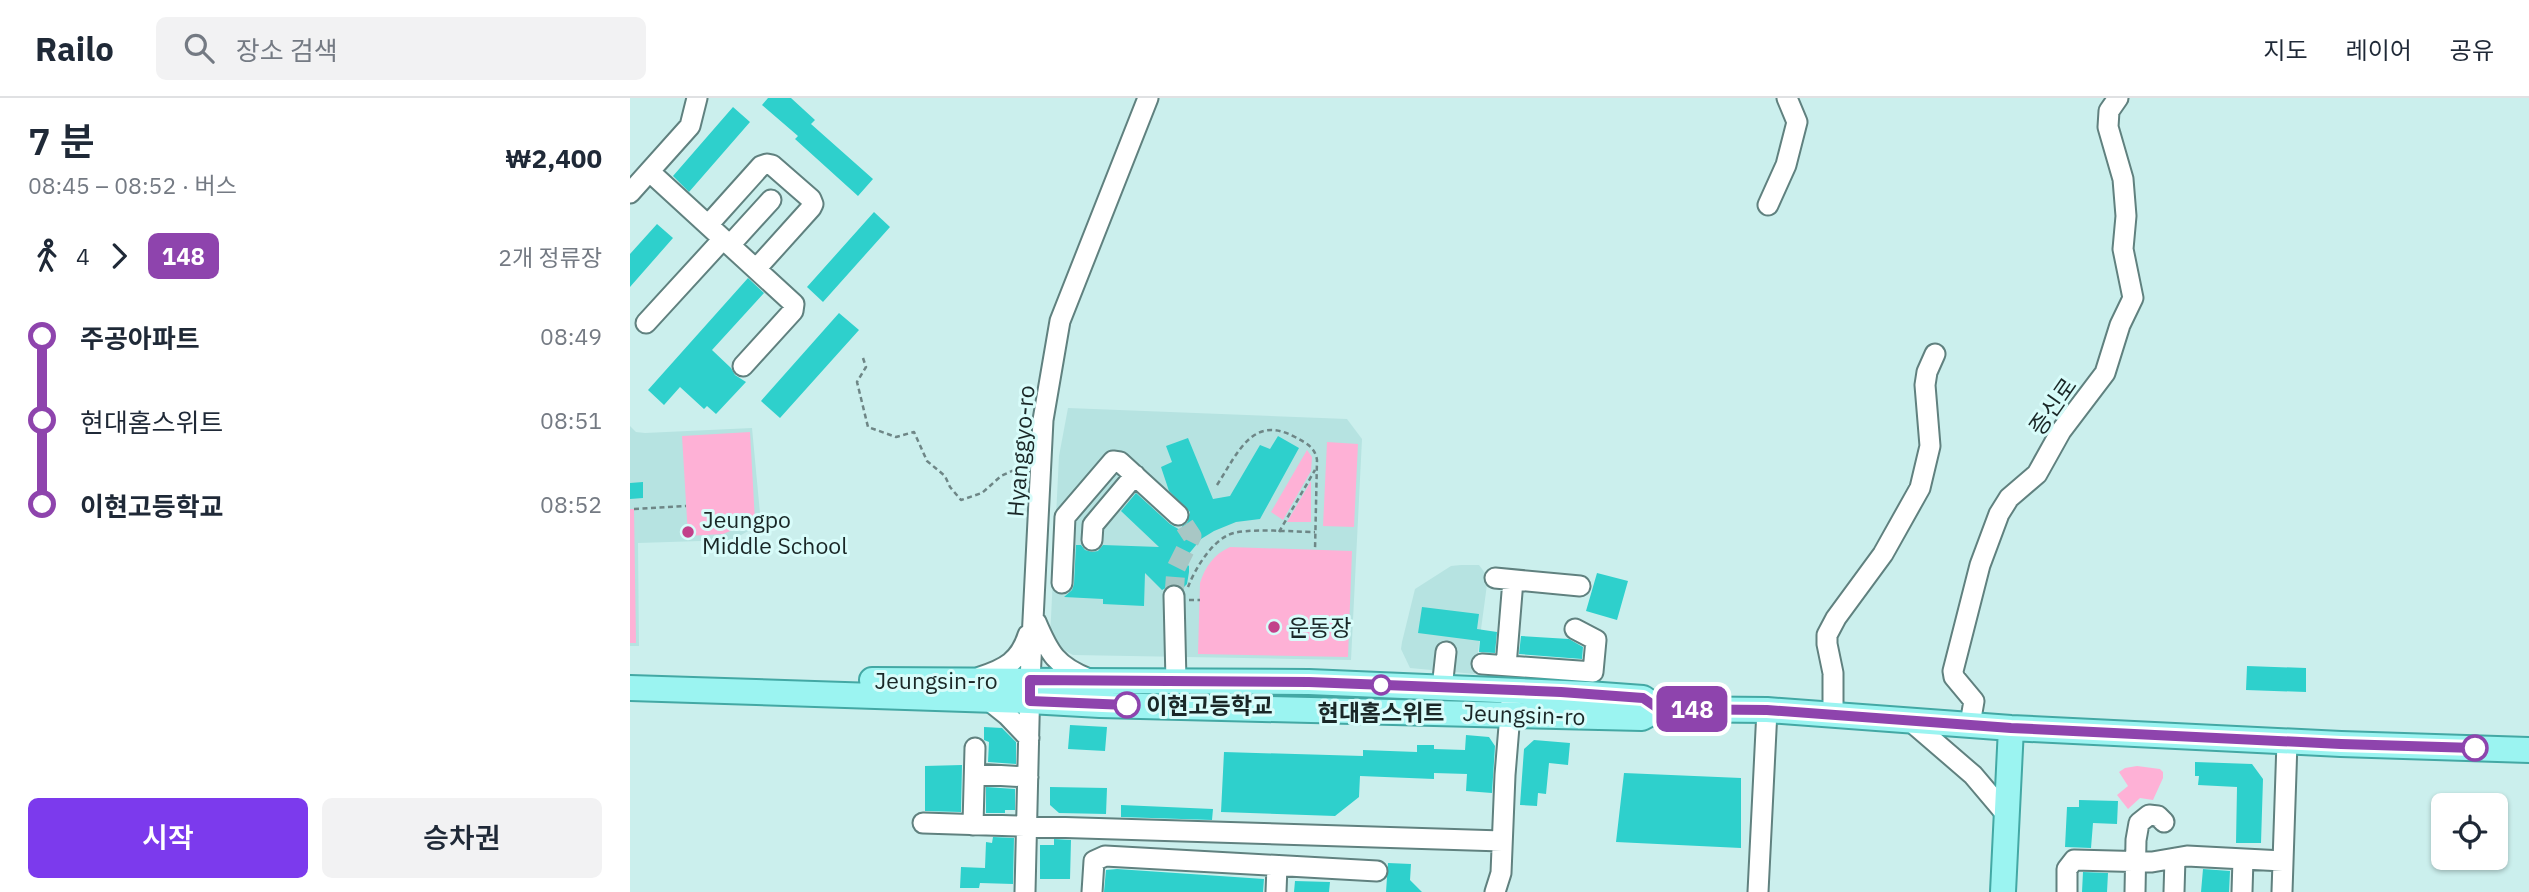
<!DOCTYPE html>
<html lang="ko">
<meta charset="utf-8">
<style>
body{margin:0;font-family:"IBM Plex Sans","Noto Sans KR",sans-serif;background:#f2f2f3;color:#1f2937;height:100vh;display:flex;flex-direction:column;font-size:26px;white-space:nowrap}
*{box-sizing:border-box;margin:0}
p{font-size:23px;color:#747a83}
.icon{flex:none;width:38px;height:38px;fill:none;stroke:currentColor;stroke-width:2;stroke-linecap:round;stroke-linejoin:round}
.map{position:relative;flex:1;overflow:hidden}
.details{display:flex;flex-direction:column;background:#fff;width:630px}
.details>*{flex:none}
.badge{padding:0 14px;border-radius:10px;font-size:24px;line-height:46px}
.buttons{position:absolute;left:1801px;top:695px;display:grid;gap:14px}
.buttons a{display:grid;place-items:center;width:77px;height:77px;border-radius:10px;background:#fff;box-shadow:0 2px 5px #0004;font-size:35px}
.map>.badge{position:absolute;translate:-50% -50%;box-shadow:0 0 0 4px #fff}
.legs{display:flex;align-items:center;gap:10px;height:77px;padding:0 28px;font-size:23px}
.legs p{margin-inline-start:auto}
.summary{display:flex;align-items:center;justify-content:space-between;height:119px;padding:0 28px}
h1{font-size:38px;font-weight:600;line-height:52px}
.button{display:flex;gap:14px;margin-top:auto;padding:14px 28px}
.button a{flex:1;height:80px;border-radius:10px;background:#7c3aed;color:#fff;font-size:28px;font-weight:600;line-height:80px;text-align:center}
.button a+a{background:#f2f2f3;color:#1f2937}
ul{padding:0 28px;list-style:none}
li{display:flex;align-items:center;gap:24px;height:84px;font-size:26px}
li i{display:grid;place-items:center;width:10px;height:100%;margin:0 9px;background:currentColor}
li i::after{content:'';width:18px;height:18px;margin:-9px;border:5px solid;border-radius:50%;background:#fff}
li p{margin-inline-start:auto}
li:first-child i{background:linear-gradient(#0000 50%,currentColor 0)}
li:last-child i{background:linear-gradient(currentColor 50%,#0000 0)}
header{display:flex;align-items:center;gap:42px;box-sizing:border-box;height:98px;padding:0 35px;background:#fff;border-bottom:2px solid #e0e1e3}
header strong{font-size:33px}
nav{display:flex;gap:38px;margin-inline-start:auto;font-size:24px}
.search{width:490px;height:63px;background:#f2f2f3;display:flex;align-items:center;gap:18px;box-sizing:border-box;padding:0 24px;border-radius:10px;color:#747a83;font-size:26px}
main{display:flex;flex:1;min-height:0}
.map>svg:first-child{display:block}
</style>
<header>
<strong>Railo</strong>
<div class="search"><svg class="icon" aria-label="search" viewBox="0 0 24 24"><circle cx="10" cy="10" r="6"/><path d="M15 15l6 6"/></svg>장소 검색</div>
<nav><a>지도</a><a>레이어</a><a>공유</a></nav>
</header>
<main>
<section class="details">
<div class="summary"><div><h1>7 분</h1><p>08:45 – 08:52 · 버스</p></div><b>₩2,400</b></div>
<div class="legs"><svg class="icon" aria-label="walk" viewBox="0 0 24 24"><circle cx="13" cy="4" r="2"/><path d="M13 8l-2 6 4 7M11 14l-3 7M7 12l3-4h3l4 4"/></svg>4<svg class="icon" aria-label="forward" viewBox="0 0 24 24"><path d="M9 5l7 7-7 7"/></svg><b class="badge" style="background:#8e44ad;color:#fff">148</b><p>2개 정류장</p></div>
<ul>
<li><i style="color:#8e44ad"></i><b>주공아파트</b><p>08:49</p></li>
<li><i style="color:#8e44ad"></i><span>현대홈스위트</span><p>08:51</p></li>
<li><i style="color:#8e44ad"></i><b>이현고등학교</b><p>08:52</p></li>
</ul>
<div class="button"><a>시작</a><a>승차권</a></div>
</section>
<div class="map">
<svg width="1899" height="794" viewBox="0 0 1899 794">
<rect width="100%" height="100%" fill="#cbefed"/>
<path fill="#b6e3e1" d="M438,310L717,321L732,341L721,562L443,557L430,550L420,540L429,358Z
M0,328L6,334L15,335L122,330L131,426L102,442L8,445L9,548H0Z
M831,467H849L858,479L845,576L780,570L771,551L772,544L785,491L821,468Z"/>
<path fill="#feb1d6" d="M120,334L125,423L93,436L58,438L52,338Z
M697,344L728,346L724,429L693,428Z
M677,352L682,359L681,373L653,422L641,414Z
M681,383V424H657Z
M0,411H4L6,545H0Z
M600,449L722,453L718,559L568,556L570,485C575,469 584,456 600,449Z
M1507,668L1530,671L1533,674V680L1523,702L1510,700L1498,711L1487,697L1498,688L1489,674L1495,670Z"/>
<path fill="#2ed0cc" d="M138,0H161L185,22L181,26L243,81L228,98L165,41L168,38L132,7Z
M103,9L120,24L59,94L43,78Z
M244,114L260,129L193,204L177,189Z
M27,126L43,140L0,189V156Z
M118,180L134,195L82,252L101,270L105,277L116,284L86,316L77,308L74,311L50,289L34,307L18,292Z
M209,215L229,232L150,320L131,303Z
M648,338L669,350L630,421L606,424L584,433L571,441L553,463L559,468V474L557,486L553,490L543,486L532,492L515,475L514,508L473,506V501L434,499L442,492L444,486L446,447H451L455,452L462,454L468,453L473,447L529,449L491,413L506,395L540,426L555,435L552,428L557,425L560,414L539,393L531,369L542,364L536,348L558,340L583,401L600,398L630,347L640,351Z
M13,384V400L0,401V385Z
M967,475L998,483L987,522L956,513Z
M792,509L849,516L847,531L867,534L865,555L849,554L850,543L788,535Z
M891,538L939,541L953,549L952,561L889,556Z
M1617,568L1676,570V594L1616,592Z
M440,627L477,629L475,653L438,651Z
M354,629L372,630L386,644V666L358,664L359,644L354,642Z
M836,637L859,639L865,648L862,695L836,693L837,676L804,675V681L730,678L729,699L705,718L591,714L594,654L733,658V652L787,654V647H804V651L835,652Z
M904,642L940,645L938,667L919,665L916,696L908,695L907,708L890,707L894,651Z
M1565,664L1622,666L1633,681L1631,745H1606L1607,689L1568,687L1569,678H1565Z
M332,667L331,714L295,713V668Z
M994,675L1111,680V750L986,744Z
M356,689L385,691V712H375V715H356Z
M420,689L477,690L476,716L429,715L420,707Z
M1449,702L1488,703L1487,726L1463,725L1461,750L1435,749L1437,709H1449Z
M491,707L583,711L582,722L491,719Z
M363,739L384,740L383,786L350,785L349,790H330L331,769L355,770L356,744L362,745Z
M424,741L441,742L440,781H410V747H424Z
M758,765L781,766L780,782L792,794H756Z
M487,771L634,781L633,794H474L476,772Z
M1573,771L1600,773L1599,794H1571Z
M1453,774L1478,775L1477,794H1452Z
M665,783L700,784L699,794H664Z"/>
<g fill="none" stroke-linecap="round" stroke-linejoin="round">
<path stroke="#a8c7c5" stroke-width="19" stroke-dasharray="19 10" stroke-linecap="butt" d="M544,498L546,470L562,438L548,417"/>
<defs>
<path id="minor" d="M20,74L164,206L163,213L113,268
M0,95L60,28L67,0
M1138,107L1156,67L1167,24L1157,0
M78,127L131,68L137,66L142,67L181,101L183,106L181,110L126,171
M100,147L141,102
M16,225L93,141
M462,442L463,427L505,377
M865,480L950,488
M432,485L435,419L483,363L490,364L548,417
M544,498L546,583
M406,524C419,555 426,568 459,581
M852,566L963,574L966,542L945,531
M876,568L883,482
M350,579C375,571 390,563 398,537
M812,590L816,554
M357,601L377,617L399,640
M1203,616V575L1197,546V537L1206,520L1253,456L1290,390L1300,348L1295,287L1297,274L1305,256
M1278,621L1343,677L1376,716
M1340,626L1344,603L1324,579L1323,573L1350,467L1369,416L1379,400L1407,376L1431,333L1475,275L1490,227L1503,200L1493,151L1496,118L1493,81L1478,29L1479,13L1488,0
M345,676L398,679
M293,725L872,743
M343,727L345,650
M395,794L400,582L413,322L430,223L518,0
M462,794L464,763L475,758L747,773
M646,794L647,768
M865,794L871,775L875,677L881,604
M1128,794L1137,612
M1437,794V771L1444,762L1522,764L1557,758L1653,763
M1505,794L1506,742L1509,725L1519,717L1528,718L1534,724
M1544,794L1545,760
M1612,794L1613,761
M1652,794L1657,644"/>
<path id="major" d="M242,582L679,584L958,596L1013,600L1029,611
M0,590L399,603L470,607L1012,620L1029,611L1137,612L1381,630L1711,646L1899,652
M1373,794L1381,630"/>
</defs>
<use href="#minor" stroke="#60817f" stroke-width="23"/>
<use href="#major" stroke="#43a8a4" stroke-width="28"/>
<path stroke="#6e8686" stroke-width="2.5" stroke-dasharray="5 3.5" stroke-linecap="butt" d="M233,260L236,269L227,284L238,329L266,339L284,334L297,363L315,378L320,389L331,402L352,395L371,378L393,368
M587,387C608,355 622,316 665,339C676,345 685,349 687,362L685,452
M4,411L56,408
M649,434L685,372
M558,489C565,471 580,446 598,437C614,429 665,434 685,434
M559,502H570"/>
<use href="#minor" stroke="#fff" stroke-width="19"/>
<use href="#major" stroke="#9bf4f1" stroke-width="24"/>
</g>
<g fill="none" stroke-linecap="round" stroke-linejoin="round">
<defs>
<path id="line-1" d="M497,607L400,603V582L679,584L931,594L1013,600L1029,611L1137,612L1381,630L1711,646L1845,650"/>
</defs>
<use href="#line-1" stroke="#fff" stroke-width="16"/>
<use href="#line-1" stroke="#8e44ad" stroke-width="10"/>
</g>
<g fill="#c2418a" stroke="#d8fcfa" stroke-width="2.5">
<circle cx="58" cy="434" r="7"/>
<circle cx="644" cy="529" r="7"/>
</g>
<g fill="#fff" stroke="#8e44ad" stroke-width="3.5">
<circle cx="751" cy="587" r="9"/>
<circle cx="497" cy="607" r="12"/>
<circle cx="1845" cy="650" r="12"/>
</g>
<g text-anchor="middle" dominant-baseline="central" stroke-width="6" stroke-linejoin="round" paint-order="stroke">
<g font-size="23" fill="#1a2727" stroke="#d8fcfa">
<text transform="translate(1422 308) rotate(-55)">증신로</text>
<text transform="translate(390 353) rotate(-85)">Hyanggyo-ro</text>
<text x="306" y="582">Jeungsin-ro</text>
<text transform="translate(894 616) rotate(2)">Jeungsin-ro</text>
</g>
<g font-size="23" fill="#1a2727" stroke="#d8fcfa" text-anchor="start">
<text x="72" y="421">Jeungpo<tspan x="72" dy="26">Middle School</tspan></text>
<text x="658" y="529">운동장</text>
</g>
<g font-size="23" font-weight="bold" fill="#1a2727" stroke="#d8fcfa" text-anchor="start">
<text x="516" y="607">이현고등학교</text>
<text x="751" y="614" text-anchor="middle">현대홈스위트</text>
</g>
</g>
</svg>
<div class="buttons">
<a><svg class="icon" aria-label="locate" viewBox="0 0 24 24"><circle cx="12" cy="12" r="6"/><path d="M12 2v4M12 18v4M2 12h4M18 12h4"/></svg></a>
</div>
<b class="badge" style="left:1062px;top:611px;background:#8e44ad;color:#fff">148</b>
</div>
</main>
